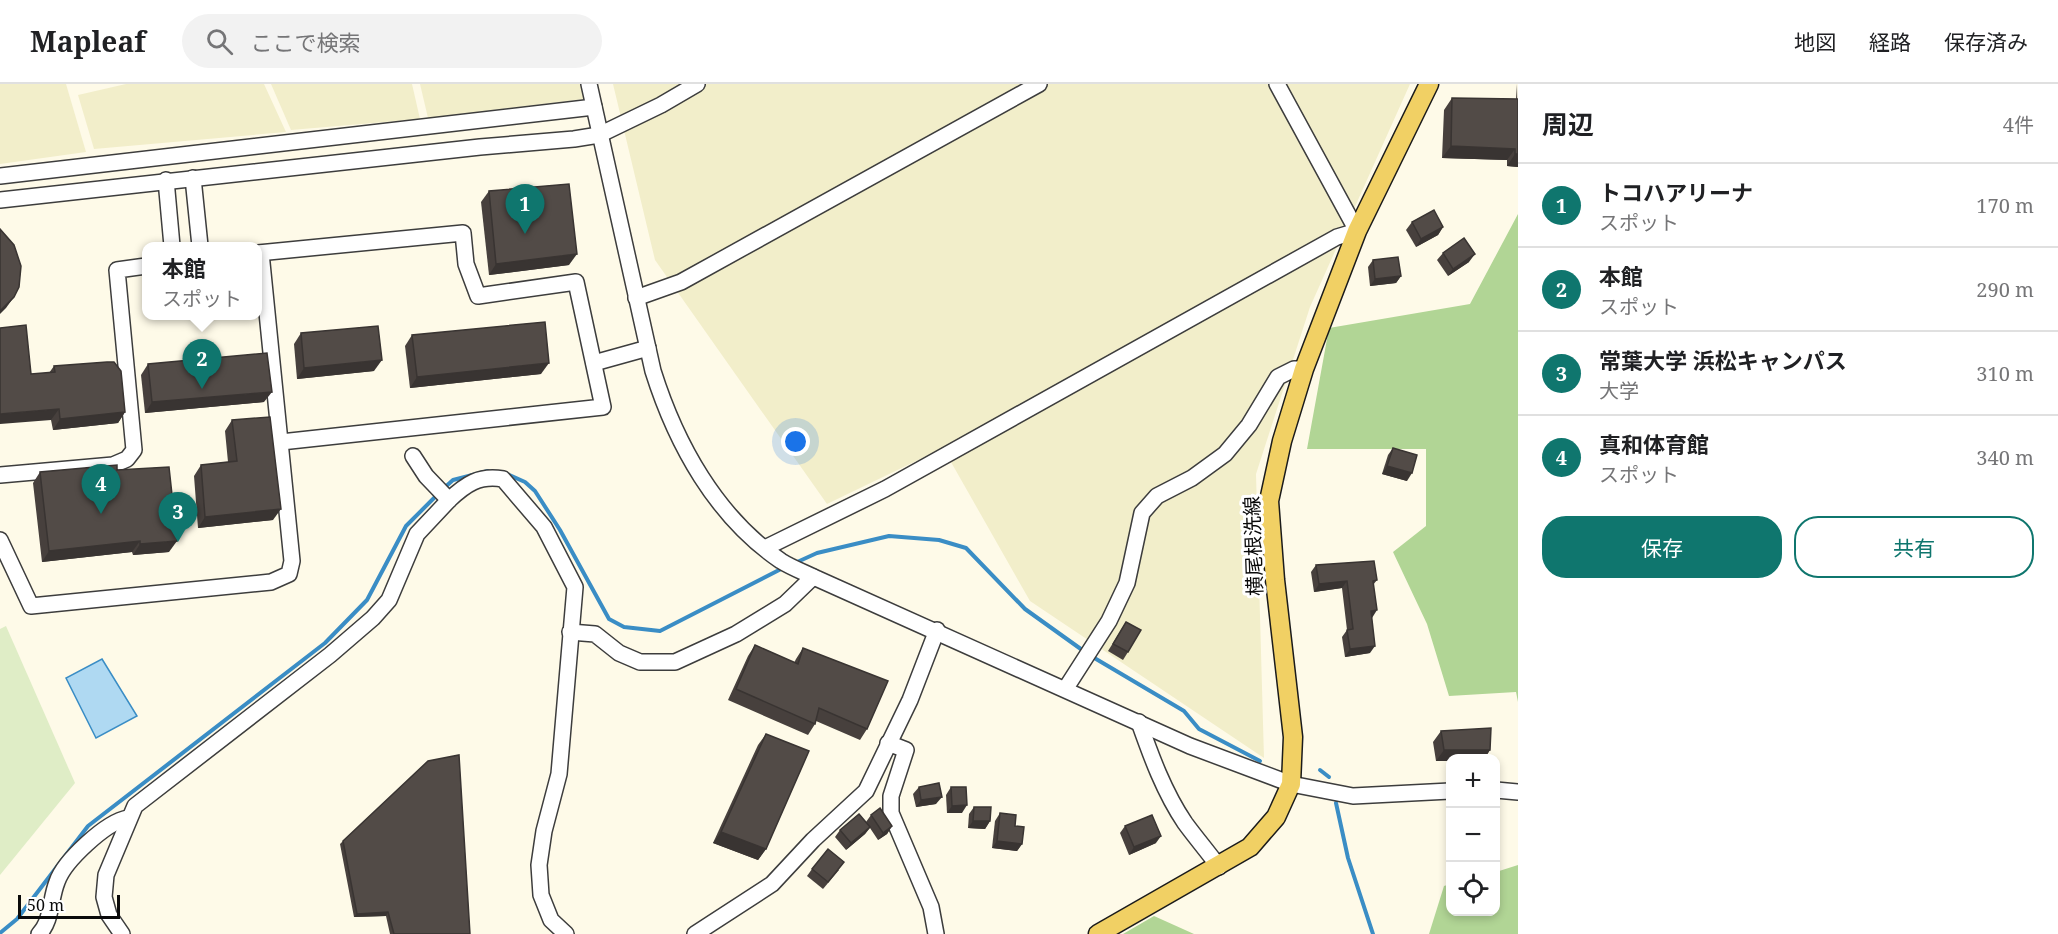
<!DOCTYPE html>
<html lang="ja">
<head>
<meta charset="utf-8">
<style>
  body { margin:0; font-family:"Noto Serif","Noto Sans JP",serif; background:#f2f2f2; color:#202124 }
  .controls { position:absolute; right:18px; bottom:18px; display:grid; overflow:hidden; border-radius:12px; box-shadow:0 3px 9px #0003 }
  .controls button { width:54px; height:54px; display:grid; place-items:center; padding:0; border:0; border-bottom:2px solid #e0e0e0; background:#fff; color:#202124; font:30px sans-serif }
  .scale { position:absolute; left:18px; bottom:15px; width:102px; box-sizing:border-box; padding-left:6px; border:3px solid #0a0a0a; border-top:0; font-size:16px; line-height:21px; white-space:nowrap; color:#0a0a0a; -webkit-text-stroke:4px #fff; paint-order:stroke }
  .you { position:absolute; left:796px; top:358px; width:21px; height:21px; margin:-15px; border:4px solid #fff; border-radius:50%; background:#1a73e8; box-shadow:0 0 0 9px #1a73e833 }
  .badge { display:grid; place-items:center; width:39px; height:39px; border-radius:50%; background:#0f766e; color:#fff; font-size:20px; font-weight:700 }
  .pin { position:absolute; translate:-50% -50px; filter:drop-shadow(0 2px 3px #0008) }
  .pin::after { content:''; position:absolute; top:32px; width:21px; height:18px; background:inherit; clip-path:polygon(0 0,100% 0,50% 100%) }
  .popup { position:absolute; left:142px; top:158px; width:120px; height:78px; box-sizing:border-box; display:grid; place-content:center; border-radius:12px; background:#fff; filter:drop-shadow(0 2px 4px #0005); font-size:20px; white-space:nowrap; color:#757577 }
  .popup b { font-size:22px; color:#202124 }
  .popup::after { content:''; position:absolute; left:50%; top:100%; margin-left:-12px; border:12px solid transparent; border-top-color:#fff }
  .list { margin:0; padding:0; list-style:none }
  h2 { display:flex; justify-content:space-between; align-items:center; height:78px; margin:0; padding:0 24px; font-size:26px }
  h2 small { font-size:20px; font-weight:400; color:#757577 }
  .list li { display:grid; grid-template-columns:39px 1fr auto; gap:18px; align-items:center; box-sizing:border-box; height:84px; padding:0 24px; border-top:2px solid #e0e0e0 }
  .list b { display:block; font-size:22px; white-space:nowrap }
  .list p { margin:0; font-size:20px; white-space:nowrap; color:#757577 }
  .list em { font-size:20px; font-style:normal; color:#757577 }
  .actions { display:flex; gap:12px; padding:18px 24px }
  .actions a { flex:1; padding:14px 0; border:2px solid #0f766e; border-radius:24px; text-align:center; font-size:21px; color:#0f766e }
  .actions .main { background:#0f766e; color:#fff }
  .icon { flex:none; width:33px; height:33px; fill:none; stroke:currentColor; stroke-width:2; stroke-linecap:round; stroke-linejoin:round }
  .map { position:relative; flex:none; width:1518px; height:850px; overflow:hidden }
  header { display:flex; align-items:center; gap:36px; box-sizing:border-box; height:84px; padding:0 30px; background:#fff; border-bottom:2px solid #e0e0e0 }
  header strong { font-size:28px }
  nav { display:flex; gap:33px; margin-inline-start:auto; font-size:21px }
  .search { width:420px; height:54px; background:#f2f2f2; display:flex; align-items:center; gap:15px; box-sizing:border-box; padding:0 21px; border-radius:33px; color:#757577; font-size:22px }
  main { display:flex }
  aside { flex:1; background:#fff }
  .map>svg:first-child { display:block }
  .farmland { fill:#f2eeca }
  .forest { fill:#b1d595 }
  .pitch { fill:#dfedc6 }
  .water { fill:#afd9f2; stroke:#3a8dc5; stroke-width:1.5 }
  .lines { fill:none; stroke-linecap:round; stroke-linejoin:round }
  .stream { stroke:#3a8dc5; stroke-width:4 }
  .minor-casing { stroke:#3d3d3d; stroke-width:18 }
  .major-casing { stroke:#1b1b1b; stroke-width:21 }
  .minor { stroke:#fff; stroke-width:15 }
  .major { stroke:#f1d064; stroke-width:18 }
  .wall { fill:#47403d }
  .shaded-wall { fill:#393432 }
  .building { fill:#524b47; stroke:#393432; stroke-width:1.5 }
  .labels { text-anchor:middle; dominant-baseline:central; stroke-width:6; stroke-linejoin:round; paint-order:stroke }
  .street-label { font-size:20px; fill:#0a0a0a; stroke:#fff }
</style>
</head>
<body>
<header>
<strong>Mapleaf</strong>
<div class="search"><svg class="icon" aria-label="search" viewBox="0 0 24 24"><circle cx="10" cy="10" r="6"/><path d="M15 15l6 6"/></svg>ここで検索</div>
<nav><a>地図</a><a>経路</a><a>保存済み</a></nav>
</header>
<main>
<div class="map">
<svg width="1518" height="850" viewBox="0 0 1518 850">
  <rect width="100%" height="100%" fill="#fefae8"/>
  <!-- farmland -->
  <g class="farmland">
    <path d="M0 0H66L86 68 0 80Z"/>
    <path d="M126 0H264L286 48 94 65 78 11Z"/>
    <path d="M271 0H412L420 35 291 46Z"/>
    <path d="M420 0H580L584 15 428 34Z"/>
    <path d="M613 0H1410L1310 223 1256 390 1264 674 1030 517 943 364 827 420 655 176Z"/>
  </g>
  <!-- forest -->
  <g class="forest">
    <path d="M1518 130V618L1516 608 1449 612 1427 540 1393 468 1426 442V365H1307L1329 244 1470 220Z"/>
    <path d="M1518 781V850H1429L1444 802 1450 800V828H1496V788Z"/>
    <path d="M1154 832 1194 850H1123Z"/>
  </g>
  <!-- pitch -->
  <path class="pitch" d="M6 542 75 699 0 791V545Z"/>
  <!-- water -->
  <path class="water" d="M102 575 137 632 96 654 66 594Z"/>
  <g class="lines">
    <!-- stream -->
    <g class="stream">
      <path d="M507 390 525 398 535 407 560 446 609 535 624 543 660 547 783 484"/>
      <path d="M443 405 453 396 488 387"/>
      <path d="M795 479 817 469 889 452 939 456 966 464 1025 525 1085 568"/>
      <path d="M1091 572 1184 627 1199 645 1260 677"/>
      <path d="M1320 686 1329 693"/>
      <path d="M1336 719 1348 774 1373 850"/>
      <path d="M0 849 17 835 88 742 325 559 367 516 406 442 438 410"/>
    </g>
    <!-- minor casing -->
    <g class="minor-casing">
      <g id="minor">
        <path d="M589 0 653 287C676 360 716 433 781 477 792 484 806 489 818 495L1190 662 1291 700 1353 712 1450 707"/>
        <path d="M0 92 594 23"/>
        <path d="M193 94 200 162"/>
        <path d="M166 96 172 162"/>
        <path d="M0 116 480 63 574 55 599 51 661 21 697 0"/>
        <path d="M258 169 463 149 466 180 478 212 576 198 603 323 281 358"/>
        <path d="M636 214 681 198 1039 0"/>
        <path d="M594 279 648 264"/>
        <path d="M413 372 426 392 449 416C466 400 479 391 503 395L544 443 575 503 559 690 544 747 539 781 541 811 551 836 566 850"/>
        <path d="M0 391 113 381 127 375 134 366 117 186 146 182"/>
        <path d="M0 456 31 522 271 498 289 490 292 477 261 169"/>
        <path d="M765 464 885 405 1337 153 1357 147 1277 0"/>
        <path d="M570 548 595 550 619 569 640 578H675L736 550 785 520 813 493"/>
        <path d="M1066 604 1109 537 1127 499 1142 429 1157 412 1192 394 1225 370 1249 341 1278 293 1294 285H1304"/>
        <path d="M1139 638C1151 672 1164 708 1185 739 1196 754 1208 768 1219 783"/>
        <path d="M888 659 906 666 891 712V729L931 823 936 850"/>
        <path d="M1496 706 1518 708"/>
        <path d="M39 850C52 837 50 815 57 798 64 777 106 738 128 734"/>
        <path d="M122 850 109 831 104 813 106 791 135 722 330 571 373 534 389 516 417 450 449 416"/>
        <path d="M695 850 772 800 813 756 866 707 910 616 937 546"/>
      </g>
    </g>
    <!-- major casing -->
    <g class="major-casing">
      <path id="major" d="M1098 850 1250 763 1276 733 1291 700 1293 653 1275 496 1269 417 1282 357 1304 285 1357 147 1429 0"/>
    </g>
    <!-- minor -->
    <use href="#minor" class="minor"/>
    <!-- major -->
    <use href="#major" class="major"/>
  </g>
  <!-- wall -->
  <g class="wall">
    <path d="M1517 0 1518 83 1507 82V76L1442 74 1444 26 1452 14 1516 15Z"/>
    <path d="M489 107 569 181 489 191 481 118Z"/>
    <path d="M1412 138 1443 143 1438 151 1416 163 1406 146Z"/>
    <path d="M1443 169 1469 178 1448 192 1437 176Z"/>
    <path d="M1373 176 1401 192 1396 199 1370 202 1368 183Z"/>
    <path d="M301 249 374 287 297 295 294 260Z"/>
    <path d="M412 251 541 290 410 304 405 262Z"/>
    <path d="M148 280 264 318 145 329 141 291Z"/>
    <path d="M54 282 125 328 118 339 53 346 51 336 31 290 49 289Z"/>
    <path d="M232 336 273 436 198 444 194 392 201 381 228 378 225 347Z"/>
    <path d="M1393 364 1407 397 1382 390 1388 371Z"/>
    <path d="M117 386 169 468 133 471 132 468 42 478 33 399 40 388Z"/>
    <path d="M1316 481 1377 496 1373 501 1370 569 1345 573 1342 553 1347 546 1342 504 1314 508 1311 488Z"/>
    <path d="M1126 538 1128 568 1123 576 1108 567Z"/>
    <path d="M755 561 794 579 796 575 803 564 867 645 860 656 816 637 815 640 808 651 728 616 748 572Z"/>
    <path d="M1441 647 1490 666 1484 675H1450V677H1436L1433 658Z"/>
    <path d="M766 650V765L758 776 713 759 758 661Z"/>
    <path d="M919 703 936 720 916 723 913 710Z"/>
    <path d="M951 703 962 729H947L946 711Z"/>
    <path d="M974 723 990 737 985 745 968 744 969 730Z"/>
    <path d="M1000 729 1015 742 1022 760 1017 767 992 764 995 737Z"/>
    <path d="M871 731 892 742 887 750 878 756 870 744 865 750 846 766 835 753 840 746 866 738Z"/>
    <path d="M1125 742 1156 759 1129 771 1120 749Z"/>
    <path d="M343 757 470 850H390L386 832 354 833 340 760Z"/>
    <path d="M812 785 839 786 823 805 807 792Z"/>
  </g>
  <!-- shaded-wall -->
  <g class="shaded-wall">
    <path d="M1451 62 1515 65 1507 76 1442 74Z"/>
    <path d="M1515 70H1518V83L1507 82Z"/>
    <path d="M1443 143 1438 151 1416 163 1421 155Z"/>
    <path d="M577 170 569 181 489 191 496 180Z"/>
    <path d="M1475 170 1469 178 1448 192 1453 185Z"/>
    <path d="M1401 192 1396 199 1370 202 1375 195Z"/>
    <path d="M14 213 6 224 0 230V227Z"/>
    <path d="M382 276 374 287 297 295 304 284Z"/>
    <path d="M549 279 541 290 410 304 417 293Z"/>
    <path d="M272 308 264 318 145 329 152 318Z"/>
    <path d="M59 325 51 336 0 340V330Z"/>
    <path d="M125 328 118 339 53 346 60 335Z"/>
    <path d="M1387 382 1412 389 1407 397 1382 390Z"/>
    <path d="M281 425 273 436 198 444 205 433Z"/>
    <path d="M140 457 132 468 42 478 49 467Z"/>
    <path d="M177 457 169 468 133 471 140 460Z"/>
    <path d="M1347 497 1342 504 1314 508 1319 500Z"/>
    <path d="M1377 526 1372 534 1371 527Z"/>
    <path d="M1375 562 1370 569 1345 573 1350 565Z"/>
    <path d="M1444 666H1490L1484 675H1450V677H1436Z"/>
    <path d="M942 713 936 720 916 723 921 716Z"/>
    <path d="M967 721 962 729H947L952 722Z"/>
    <path d="M973 737H990L985 745 968 744Z"/>
    <path d="M892 742 887 750 878 756 883 749Z"/>
    <path d="M870 743 865 750 846 766 851 759Z"/>
    <path d="M721 748 766 765 758 776 713 759Z"/>
    <path d="M1161 752 1156 759 1129 771 1134 763Z"/>
    <path d="M997 757 1022 760 1017 767 992 764Z"/>
    <path d="M388 828 386 832 354 833 357 830Z"/>
  </g>
  <!-- building -->
  <g class="building">
    <path d="M1452 14 1518 15V70H1515V65L1451 62Z"/>
    <path d="M569 100 577 170 496 180 489 107Z"/>
    <path d="M1434 126 1443 143 1421 155 1412 138Z"/>
    <path d="M0 145 14 161 21 182 19 203 14 213 0 227Z"/>
    <path d="M1464 154 1475 170 1453 185 1443 169Z"/>
    <path d="M1398 173 1401 192 1375 195 1373 176Z"/>
    <path d="M545 238 549 279 417 293 412 251Z"/>
    <path d="M26 241 31 290 55 288 54 282 107 278H114L121 287 125 328 60 335 59 325 0 330V244Z"/>
    <path d="M378 242 382 276 304 284 301 249Z"/>
    <path d="M267 269 272 308 152 318 148 280Z"/>
    <path d="M270 333 281 425 205 433 201 381 237 377 232 336Z"/>
    <path d="M1393 364 1417 371 1412 389 1387 382Z"/>
    <path d="M117 381V386L169 383 177 457 140 460V457L49 467 40 388Z"/>
    <path d="M1374 477 1377 496 1373 497 1377 526 1371 527 1375 562 1350 565 1347 546 1353 545 1347 497 1319 500 1316 481Z"/>
    <path d="M1126 538 1141 546 1128 568 1113 560Z"/>
    <path d="M755 561 798 580 803 564 888 597 867 645 819 624 815 640 736 605Z"/>
    <path d="M1491 644 1490 666H1444L1441 647Z"/>
    <path d="M766 650 809 667 766 765 721 748Z"/>
    <path d="M459 671 470 850H394L388 828 357 830 343 757 428 677Z"/>
    <path d="M939 699 942 713 921 716 919 703Z"/>
    <path d="M951 703H966L967 721 952 722Z"/>
    <path d="M974 723H991L990 737H973Z"/>
    <path d="M880 724 892 742 883 749 871 731Z"/>
    <path d="M1000 729 1016 731 1015 742 1024 743 1022 760 997 757Z"/>
    <path d="M859 730 870 743 851 759 840 746Z"/>
    <path d="M1152 731 1161 752 1134 763 1125 742Z"/>
    <path d="M828 765 844 778 828 798 812 785Z"/>
  </g>
  <g class="labels">
    <!-- street labels -->
    <g class="street-label">
      <text transform="translate(1253 462) rotate(-92)">横尾根洗線</text>
    </g>
  </g>
</svg>
<div class="controls">
<button>+</button>
<button>−</button>
<button><svg class="icon" aria-label="locate" viewBox="0 0 24 24"><circle cx="12" cy="12" r="6"/><path d="M12 2v4M12 18v4M2 12h4M18 12h4"/></svg></button>
</div>
<div class="scale">50 m</div>
<div class="you"></div>
<div class="pin badge" style="left:525px;top:150px">1</div>
<div class="pin badge" style="left:202px;top:305px">2</div>
<div class="popup"><b>本館</b>スポット</div>
<div class="pin badge" style="left:178px;top:458px">3</div>
<div class="pin badge" style="left:101px;top:430px">4</div>
</div>
<aside>
<h2>周辺<small>4件</small></h2>
<ul class="list">
<li><span class="badge">1</span><div><b>トコハアリーナ</b><p>スポット</p></div><em>170 m</em></li>
<li><span class="badge">2</span><div><b>本館</b><p>スポット</p></div><em>290 m</em></li>
<li><span class="badge">3</span><div><b>常葉大学 浜松キャンパス</b><p>大学</p></div><em>310 m</em></li>
<li><span class="badge">4</span><div><b>真和体育館</b><p>スポット</p></div><em>340 m</em></li>
</ul>
<div class="actions"><a class="main">保存</a><a>共有</a></div>
</aside>
</main>
</body>
</html>
